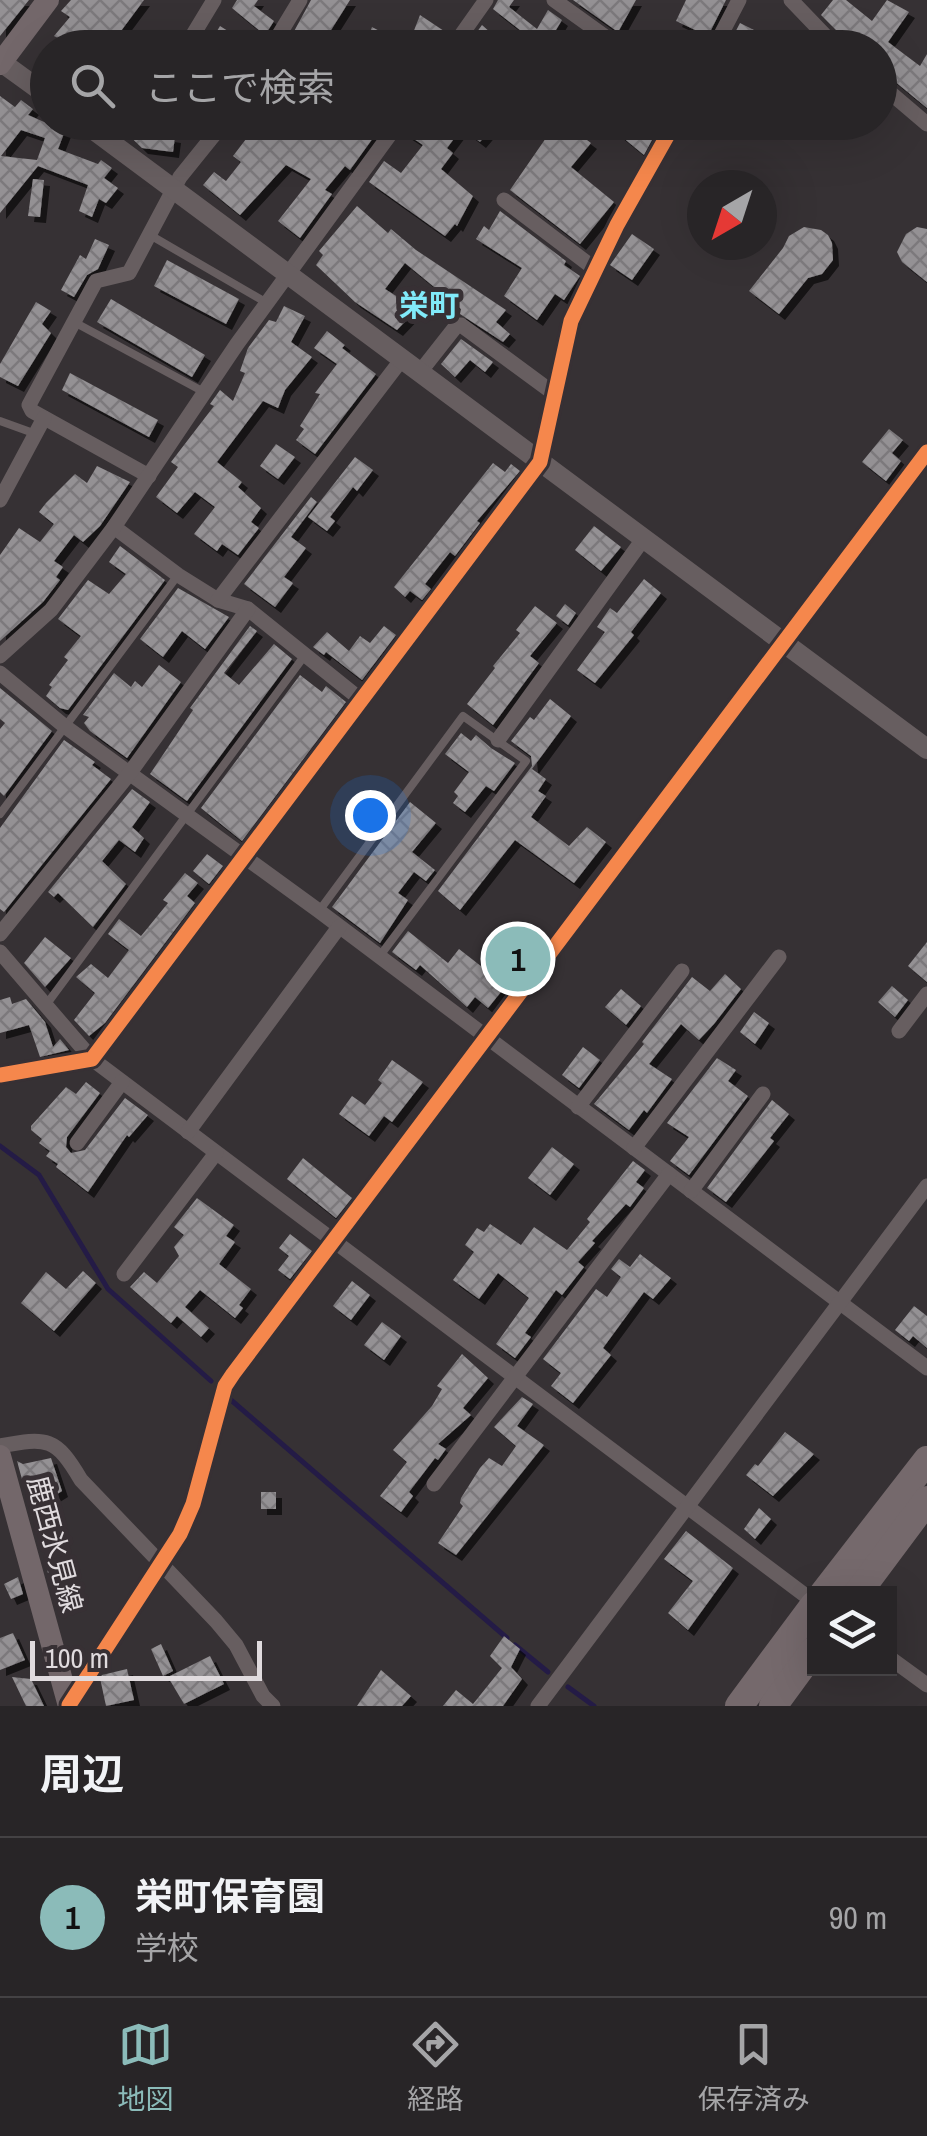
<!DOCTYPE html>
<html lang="ja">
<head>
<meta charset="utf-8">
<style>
  body { margin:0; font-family:"Archivo Narrow","Noto Sans JP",sans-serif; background:#343133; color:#f1f3f6 }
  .controls { position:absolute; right:30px; bottom:30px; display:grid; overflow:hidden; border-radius:0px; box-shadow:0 10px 40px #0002 }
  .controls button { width:90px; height:90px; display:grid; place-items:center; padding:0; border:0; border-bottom:2px solid #444244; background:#282527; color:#f1f3f6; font:50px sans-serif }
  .compass { position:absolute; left:687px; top:170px; width:90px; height:90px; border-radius:50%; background:#282527; box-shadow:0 10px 40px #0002; rotate:219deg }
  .scale { position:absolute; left:30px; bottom:25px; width:232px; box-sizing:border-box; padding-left:10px; border:5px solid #e0dbde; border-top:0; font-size:28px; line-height:35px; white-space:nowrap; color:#e0dbde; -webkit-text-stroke:8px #373034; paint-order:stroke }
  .you { position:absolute; left:370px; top:815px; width:35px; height:35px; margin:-25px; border:8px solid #fff; border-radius:50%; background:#1a73e8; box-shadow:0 0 0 15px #1a73e833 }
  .badge { display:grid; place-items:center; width:65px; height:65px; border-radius:50%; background:#8bbbb9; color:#111; font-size:32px; font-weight:700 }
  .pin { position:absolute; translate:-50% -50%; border:5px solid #fff; box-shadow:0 2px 10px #0006 }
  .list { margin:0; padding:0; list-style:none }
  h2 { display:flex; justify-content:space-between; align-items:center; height:130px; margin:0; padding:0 40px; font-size:42px }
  h2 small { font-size:32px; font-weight:400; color:#a5a5a7 }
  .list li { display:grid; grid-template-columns:65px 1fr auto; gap:30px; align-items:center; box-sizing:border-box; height:160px; padding:0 40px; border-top:2px solid #444244 }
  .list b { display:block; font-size:38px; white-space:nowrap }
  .list p { margin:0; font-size:32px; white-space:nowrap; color:#a5a5a7 }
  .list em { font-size:32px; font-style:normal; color:#a5a5a7 }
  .icon { flex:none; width:55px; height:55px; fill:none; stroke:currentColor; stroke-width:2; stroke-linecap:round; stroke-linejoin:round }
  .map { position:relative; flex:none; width:927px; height:1706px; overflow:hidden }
  .search { position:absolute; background:#282527; box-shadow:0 10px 40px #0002; left:30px; right:30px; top:30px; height:110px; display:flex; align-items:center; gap:25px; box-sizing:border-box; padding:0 35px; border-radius:55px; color:#a5a5a7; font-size:38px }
  .sheet { height:290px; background:#282527 }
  nav { display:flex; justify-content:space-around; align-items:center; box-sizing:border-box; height:140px; border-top:2px solid #444244; background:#282527; font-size:28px; color:#a5a5a7 }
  nav a { display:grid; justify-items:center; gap:5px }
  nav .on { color:#8bbbb9 }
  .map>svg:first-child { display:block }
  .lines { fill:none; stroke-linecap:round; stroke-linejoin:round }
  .stream { stroke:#241b46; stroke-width:5 }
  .building { fill:url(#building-cross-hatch); fill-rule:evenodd; filter:url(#shadow) }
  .service { stroke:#675e60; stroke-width:8 }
  .minor { stroke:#675e60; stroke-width:15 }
  .tertiary { stroke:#675e60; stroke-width:20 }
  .secondary { stroke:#73676a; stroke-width:22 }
  .trunk { stroke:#75696c; stroke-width:28 }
  .cycleway-casing { stroke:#373034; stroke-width:21 }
  .cycleway { stroke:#f5874c; stroke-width:15 }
  .labels { text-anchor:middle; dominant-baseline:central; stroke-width:10; stroke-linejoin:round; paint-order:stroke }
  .street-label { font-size:28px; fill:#e0dbde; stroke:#373034 }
  .neighbourhood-label { font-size:30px; font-weight:bold; fill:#81eaf9; stroke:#373034 }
</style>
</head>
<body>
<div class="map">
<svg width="927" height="1706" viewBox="0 0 927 1706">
  <defs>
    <pattern id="building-cross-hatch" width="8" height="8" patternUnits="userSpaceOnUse" patternTransform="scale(2.5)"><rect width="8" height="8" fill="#949194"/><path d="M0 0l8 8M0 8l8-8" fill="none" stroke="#7c797c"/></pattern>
    <filter id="shadow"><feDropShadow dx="6" dy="6" stdDeviation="0" flood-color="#0009"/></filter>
  </defs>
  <rect width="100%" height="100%" fill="#363134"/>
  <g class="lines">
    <!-- stream -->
    <g class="stream">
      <path d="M0 1146 39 1175 108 1289 211 1381"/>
      <path d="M231 1400 507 1638"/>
      <path d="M515 1645 548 1672"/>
      <path d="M568 1687 594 1706"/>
    </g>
  </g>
  <!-- building -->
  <g class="building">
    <path d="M0 0H29L0 36Z"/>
    <path d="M71 0H144L115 39 127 48H50L58 38 54 36 70 17 61 11Z"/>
    <path d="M237 0H258L254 6 274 21 265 35 232 8Z"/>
    <path d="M311 0H350L326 38 329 40 324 48H285Z"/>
    <path d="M498 0H514L509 7 537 29 548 10 562 20 551 38 565 48H543L493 9Z"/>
    <path d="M573 0H636L618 32Z"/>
    <path d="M686 0H726L708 36 676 21Z"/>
    <path d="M833 0H846L872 21 887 0 909 12 888 42 920 66 927 54V108L887 75 880 73V48H854L821 15Z"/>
    <path d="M420 15 447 33 437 48H376L366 42 372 27 408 46Z"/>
    <path d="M740 23 754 30 746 48H727Z"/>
    <path d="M482 25 508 48H490L474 36Z"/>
    <path d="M220 26 255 48H207Z"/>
    <path d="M0 96 15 107 21 100 33 109 28 115 65 131 58 149 98 164 101 160 112 168 104 178 118 188 106 203 99 199 92 217 79 211 88 185 38 166 0 213ZM21 130 45 138 37 160 1 156Z"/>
    <path d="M115 122H163L155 134 175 137 173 152 142 148Z"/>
    <path d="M259 122H362L378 131 350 170 345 166 325 190 332 194 300 238 278 221 311 179 286 165 240 215 203 185 214 172 226 181 241 162 233 156Z"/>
    <path d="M410 122H497L480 142 462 128 447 148 453 153 441 169 473 196 457 226 455 224 445 236 369 182 384 161 401 173 423 145 405 133Z"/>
    <path d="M557 122H563L591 143 571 167 614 202 580 244 510 190Z"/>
    <path d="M604 122H622L641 137 644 133 653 138 644 155Z"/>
    <path d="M33 179 44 180 40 217 28 216Z"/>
    <path d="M357 206 388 233 391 229 416 250 506 310 496 322 510 334 503 342 460 314 461 309 405 263 385 289 417 309 397 330 355 302 316 265 323 255 319 251Z"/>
    <path d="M500 211 566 261 564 265 580 276 564 300 555 294 537 320 504 296 522 268 476 239 484 226 489 230Z"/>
    <path d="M804 227 821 230 828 235 832 243 833 260 822 274 808 278 779 314 749 291 783 248 789 236Z"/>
    <path d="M917 227 927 229V282L902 262 897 252 906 234Z"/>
    <path d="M632 234 654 249 632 280 610 265Z"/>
    <path d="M95 239 109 245 98 269 87 275 74 297 61 290 80 255 86 259Z"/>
    <path d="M167 260 239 299 226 324 154 286Z"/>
    <path d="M111 299 205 355 192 377 97 322Z"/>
    <path d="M36 302 51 311 42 324 51 333 18 386 0 377V364Z"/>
    <path d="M284 306 305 316 291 342 312 357 285 390 278 408 263 401 217 462 242 482 238 487 261 508 251 522 259 528 238 555 222 544 217 551 194 534 215 507 195 492 177 513 156 497 178 467 171 462 214 406 210 404 220 390 233 401 245 373 240 371 248 348 269 320 276 322Z"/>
    <path d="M327 331 345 345 342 348 376 374 315 454 296 440 304 429 300 426 320 394 315 393 337 364 314 348Z"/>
    <path d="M461 339 493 362 485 372 470 360 455 377 441 364Z"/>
    <path d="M70 373 158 420 149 437 62 390Z"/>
    <path d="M889 429 903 440 892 453 901 461 886 481 862 462Z"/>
    <path d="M276 444 295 457 278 479 260 466Z"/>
    <path d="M355 457 373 470 357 491 353 487 330 517 335 521 327 531 308 517Z"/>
    <path d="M493 463 505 472 511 464 520 471 477 521 480 523 455 556 450 552 425 584 431 589 422 600 410 591 405 597 394 587Z"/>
    <path d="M97 466 130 482 100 526 83 542 74 535 54 561 63 567 56 577 60 580 43 602 0 641V555L19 528 40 542 54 524 39 512 46 503 75 474 87 483Z"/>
    <path d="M311 497 317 502 291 537 306 548 284 577 293 583 275 607 244 584Z"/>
    <path d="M594 526 621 547 601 571 575 550Z"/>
    <path d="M120 546 165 580 68 710 60 708 46 696 52 687 49 685 68 660 64 657 81 636 58 619 88 580 109 594 126 574 109 562Z"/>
    <path d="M644 579 661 593 631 632 634 635 595 683 577 670 605 632 597 627 610 608 617 613Z"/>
    <path d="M178 588 229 617 205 649 182 631 163 657 140 639Z"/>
    <path d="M565 604 576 613 568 625 556 616Z"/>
    <path d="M535 606 557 623 530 656 539 663 493 725 467 704 495 668 493 666 520 633 516 630Z"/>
    <path d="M250 626 257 631 224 673 239 685 274 644 292 659 187 801 150 774 193 710 190 708Z"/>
    <path d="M384 626 396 635 362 680 326 652 324 655 313 647 327 632 349 651 360 636 370 643Z"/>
    <path d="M159 665 181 682 127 758 90 731 84 723 89 717 83 715 114 673 131 687 135 681 142 687Z"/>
    <path d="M300 675 322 692 326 686 346 702 242 841 201 808Z"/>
    <path d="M0 688 52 731 4 796 0 792V729L5 723 0 719Z"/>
    <path d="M550 699 571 716 532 769 546 779 538 791 546 796 531 817 569 846 587 827 606 842 574 883 515 840 460 910 438 891 532 766 531 756 511 741 530 717 534 720Z"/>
    <path d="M461 733 471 741 476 735 491 748 515 763 494 791 486 786 465 812 453 803 458 796 454 792 469 772 445 754Z"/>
    <path d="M64 740 95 762 92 765 111 779 4 912 0 909V828Z"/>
    <path d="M132 789 150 802 132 827 144 838 135 852 119 840 102 861 126 884 93 927 58 893 54 897 48 892Z"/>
    <path d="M410 802 436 823 412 852 435 870 426 881 414 872 398 893 408 900 380 943 332 907Z"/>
    <path d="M207 854 223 866 209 884 193 871Z"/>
    <path d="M185 873 198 883 187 896 195 903 105 1023 89 1036 74 1020 95 993 76 977 91 964 108 978 129 950 108 934 119 919 141 936 168 903 163 900Z"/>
    <path d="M408 931 448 963 459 949 486 970 513 932 538 949 512 984 509 982 488 1008 475 997 467 1007 420 965 416 970 392 952Z"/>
    <path d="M45 937 71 958 45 987 24 963Z"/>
    <path d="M927 942V982L908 966Z"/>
    <path d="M725 974 741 989 714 1024 699 1040 681 1024 649 1064 672 1079 647 1113 644 1110 629 1130 594 1104 644 1044 642 1042 692 977 710 991Z"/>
    <path d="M892 986 908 1000 895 1017 878 1002Z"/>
    <path d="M621 989 641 1006 626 1025 605 1007Z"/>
    <path d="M10 997 12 1004 26 999 45 1022 53 1047 60 1039 69 1050 40 1057 29 1025 0 1033V1000Z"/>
    <path d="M754 1012 769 1023 755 1044 740 1032Z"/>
    <path d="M583 1047 600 1060 579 1088 562 1075Z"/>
    <path d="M717 1058 736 1070 728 1081 748 1096 689 1175 670 1161 689 1137 667 1123Z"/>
    <path d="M392 1060 423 1082 392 1122 384 1116 369 1136 339 1114 352 1096 365 1105 382 1083 378 1080Z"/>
    <path d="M86 1082 100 1093 67 1137 66 1147 71 1153 85 1150 125 1098 148 1115 129 1137 127 1135 88 1192 56 1167 58 1164 46 1156 50 1151 39 1143 42 1139 31 1130V1126L66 1087 76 1094Z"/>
    <path d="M772 1100 789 1114 770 1138 774 1141 726 1202 707 1188Z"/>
    <path d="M552 1147 574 1164 550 1195 528 1178Z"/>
    <path d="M303 1158 352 1198 336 1218 287 1179Z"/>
    <path d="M633 1161 645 1170 636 1182 644 1188 630 1207 626 1204 592 1241 595 1243 578 1262 584 1267 562 1295 556 1290 525 1333 531 1337 515 1358 496 1344 529 1298 498 1273 479 1299 453 1280 474 1252 465 1245 477 1228 484 1232 490 1224 521 1245 534 1227 567 1250 590 1222 587 1219Z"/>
    <path d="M197 1198 234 1225 226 1236 235 1242 219 1264 251 1289 239 1305 243 1308 235 1318 200 1290 185 1307 209 1328 201 1337 177 1316 171 1323 130 1287 144 1272 157 1283 179 1256 174 1247 184 1235 174 1227Z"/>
    <path d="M290 1234 312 1251 290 1279 278 1270 289 1256 279 1248Z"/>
    <path d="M640 1254 671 1278 653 1299 644 1292 603 1348 611 1355 573 1403 551 1386 561 1373 543 1359 596 1289 607 1297 621 1277 611 1269 619 1259 630 1267Z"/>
    <path d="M83 1271 96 1283 54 1331 21 1303 46 1272 66 1289Z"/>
    <path d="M352 1281 370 1295 351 1320 333 1306Z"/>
    <path d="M914 1306 927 1316V1348L913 1336 909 1341 895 1330Z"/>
    <path d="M382 1322 401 1336 384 1360 364 1345Z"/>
    <path d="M462 1354 488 1378 463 1408 471 1415 438 1444 446 1449 438 1460 435 1458 409 1492 413 1496 401 1512 380 1496 407 1462 393 1450 432 1406 442 1389 437 1386Z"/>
    <path d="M522 1397 533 1404 517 1426 544 1445 456 1555 438 1543 463 1506 460 1503 461 1498 480 1468 489 1458 502 1466 516 1446 494 1427Z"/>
    <path d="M785 1432 814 1454 773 1496 746 1475 755 1464 758 1466Z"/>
    <path d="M51 1458 62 1491 54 1496 53 1512 32 1516 17 1461 23 1464Z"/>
    <rect x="261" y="1492" width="15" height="17"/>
    <path d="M759 1508 771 1519 755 1539 744 1529Z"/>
    <path d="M686 1531 733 1568 688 1630 668 1613 693 1581 664 1559Z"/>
    <path d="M54 1558 55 1562 60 1561 64 1577 50 1580 44 1560Z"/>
    <path d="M18 1577 23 1594 11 1599 4 1584Z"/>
    <path d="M13 1633 25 1660 0 1670V1638Z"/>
    <path d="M504 1636 520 1649 511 1667 522 1679 503 1706H443L456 1690 473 1704 502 1668 490 1656Z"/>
    <path d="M161 1644 173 1671 163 1676 151 1649Z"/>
    <path d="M210 1656 224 1684 184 1704 168 1677Z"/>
    <path d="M127 1669 134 1700 106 1706 100 1678 102 1675Z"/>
    <path d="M381 1670 411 1696 402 1706H357Z"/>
    <path d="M12 1677 31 1679 44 1706H26Z"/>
  </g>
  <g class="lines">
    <!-- service -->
    <g class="service">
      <path d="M150 235 267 303"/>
      <path d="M74 322 204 392"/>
      <path d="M0 421 36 434"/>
      <path d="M0 814 178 575"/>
      <path d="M319 911 463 716 526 761 379 957"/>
      <path d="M46 1005 305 655"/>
    </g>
    <!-- minor -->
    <g class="minor">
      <path d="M554 0 621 48"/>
      <path d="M791 0 837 48"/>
      <path d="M185 48 214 0"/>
      <path d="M271 48 300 0"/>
      <path d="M452 48 486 0"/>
      <path d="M714 48 739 0"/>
      <path d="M880 84 927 124"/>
      <path d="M209 141 225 122"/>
      <path d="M504 200 595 269"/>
      <path d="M420 372 457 325H461L556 395"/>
      <path d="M149 476 32 411 29 405 96 281 129 273 180 177 209 141 198 122"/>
      <path d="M0 500 44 418"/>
      <path d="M114 527 178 575 218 600 248 609 360 699"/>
      <path d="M218 600 402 359"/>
      <path d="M0 656 51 610 114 527 237 344 399 122"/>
      <path d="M0 673 63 725 319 911 927 1368"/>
      <path d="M498 740 644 538"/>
      <path d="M0 934 129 774 248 609"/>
      <path d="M0 952 92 1059 814 1602"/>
      <path d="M899 1031 927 994"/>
      <path d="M0 1075 92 1059 540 462 571 321 617 225 675 122"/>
      <path d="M578 1107 682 971"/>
      <path d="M188 1132 339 927"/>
      <path d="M77 1143 122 1082"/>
      <path d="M634 1148 779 957"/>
      <path d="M691 1191 763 1094"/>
      <path d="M124 1274 216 1153"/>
      <path d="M0 1446C47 1437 56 1437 81 1480L216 1621 236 1645 263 1696 273 1706"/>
      <path d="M434 1484 669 1174"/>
      <path d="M890 1658 927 1685"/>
      <path d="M69 1705 180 1534 193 1504 225 1386 233 1374 927 452"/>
      <path d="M538 1706 927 1186"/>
    </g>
    <!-- tertiary -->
    <g class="tertiary">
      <path d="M0 61 48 96"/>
      <path d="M83 122 927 749"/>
    </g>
    <!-- secondary -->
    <g class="secondary">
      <path d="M0 64 48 0"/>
      <path d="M0 1456 69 1706"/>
    </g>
    <!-- trunk -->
    <g class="trunk">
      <path d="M823 1594 927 1460"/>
      <path d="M857 1594 927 1500"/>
      <path d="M739 1706 814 1605"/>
      <path d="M773 1706 814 1650"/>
    </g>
    <!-- cycleway casing -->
    <g class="cycleway-casing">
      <g id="cycleway">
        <path d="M0 1075 92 1059 540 462 571 321 617 225 675 122"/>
        <path d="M69 1705 180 1534 193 1504 225 1386 233 1374 927 452"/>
      </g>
    </g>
    <!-- cycleway -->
    <use href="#cycleway" class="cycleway"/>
  </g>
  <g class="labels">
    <!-- street labels -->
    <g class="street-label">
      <text transform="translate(55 1544) rotate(75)">鹿西氷見線</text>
    </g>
    <!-- neighbourhood labels -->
    <g class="neighbourhood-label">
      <text x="429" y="305">栄町</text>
    </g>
  </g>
</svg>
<div class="controls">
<button><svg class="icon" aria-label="layers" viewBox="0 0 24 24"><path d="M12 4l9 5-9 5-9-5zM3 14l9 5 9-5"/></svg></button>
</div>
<svg class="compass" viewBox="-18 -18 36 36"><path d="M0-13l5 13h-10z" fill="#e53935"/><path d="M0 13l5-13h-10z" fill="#a5a5a7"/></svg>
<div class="scale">100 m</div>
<div class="you"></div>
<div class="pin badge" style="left:518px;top:959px">1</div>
<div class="search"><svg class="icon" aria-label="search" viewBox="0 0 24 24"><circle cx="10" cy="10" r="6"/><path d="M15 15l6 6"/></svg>ここで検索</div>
</div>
<section class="sheet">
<h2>周辺<small></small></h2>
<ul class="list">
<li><span class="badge">1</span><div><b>栄町保育園</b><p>学校</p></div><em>90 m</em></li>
</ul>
</section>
<nav>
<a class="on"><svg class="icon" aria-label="map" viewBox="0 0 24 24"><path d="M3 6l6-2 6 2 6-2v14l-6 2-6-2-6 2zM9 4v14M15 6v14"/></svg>地図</a>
<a><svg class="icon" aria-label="directions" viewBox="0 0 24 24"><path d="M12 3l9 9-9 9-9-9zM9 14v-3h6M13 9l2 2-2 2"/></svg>経路</a>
<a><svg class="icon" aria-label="saved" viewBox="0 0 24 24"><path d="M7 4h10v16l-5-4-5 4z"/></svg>保存済み</a>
</nav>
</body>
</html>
